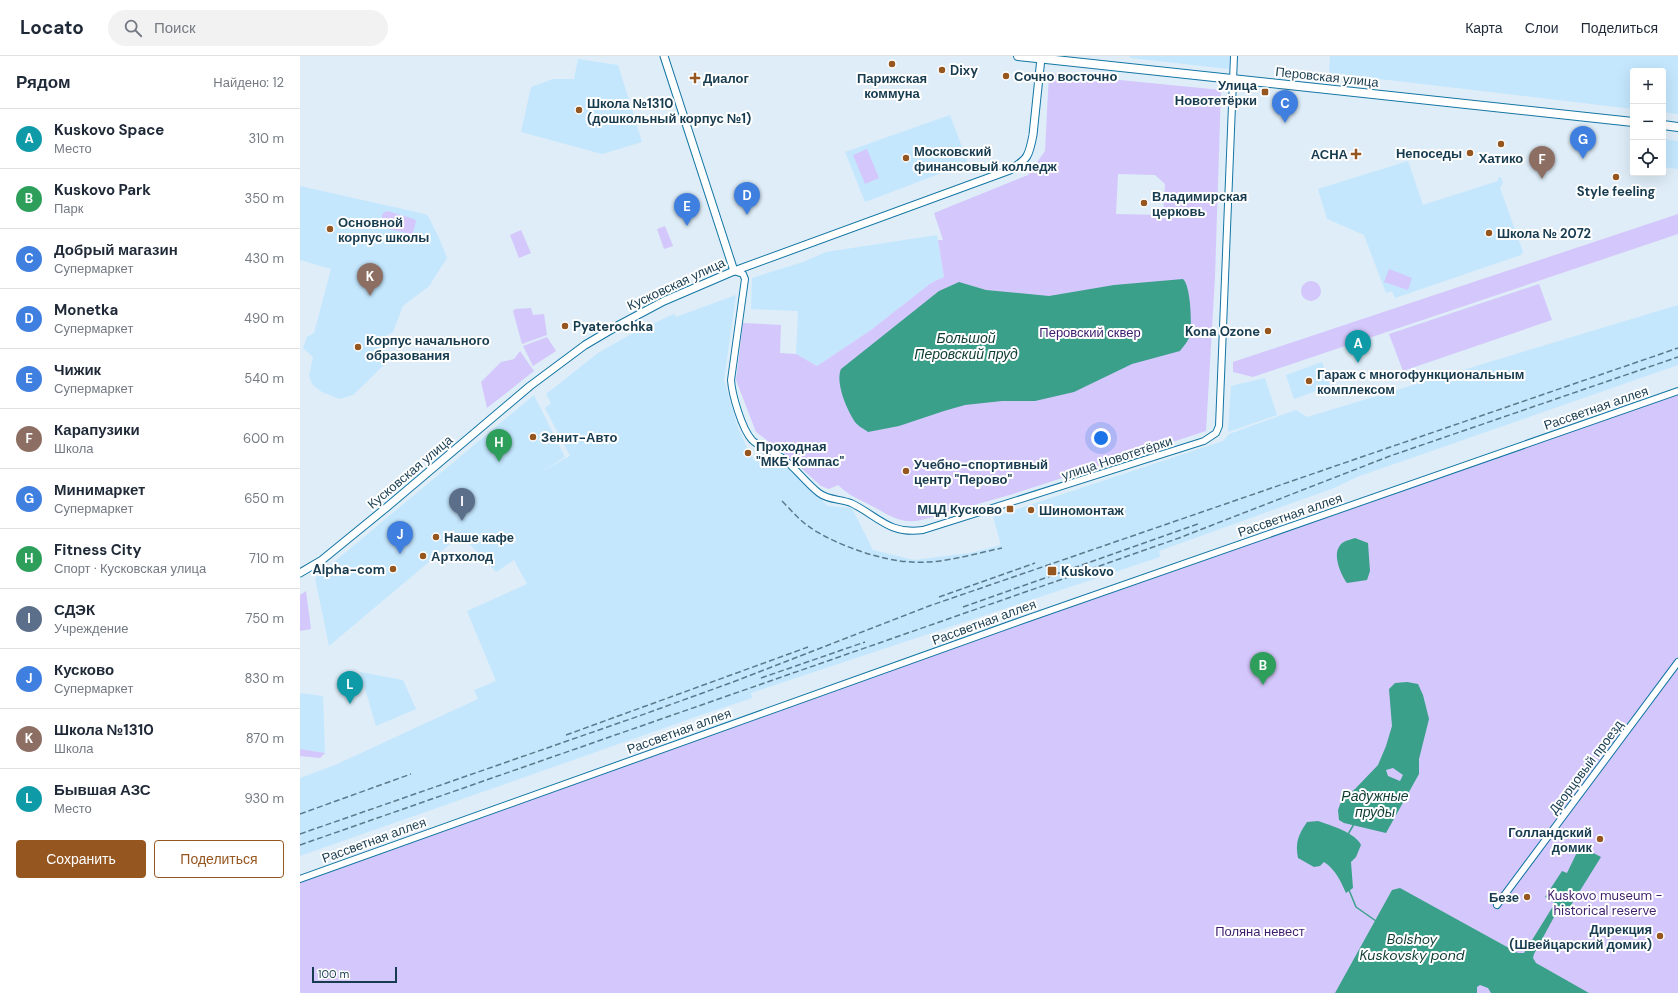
<!DOCTYPE html>
<html lang="ru">
<head>
<meta charset="utf-8">
<style>
  body { margin:0; font-family:"DM Sans",sans-serif; background:#f2f2f3; color:#1f2937 }
  .controls { position:absolute; right:12px; top:12px; display:grid; overflow:hidden; border-radius:4px; box-shadow:0 4px 16px #0002 }
  .controls button { width:36px; height:36px; display:grid; place-items:center; padding:0; border:0; border-bottom:1px solid #e0e1e3; background:#fff; color:#1f2937; font:20px sans-serif }
  .scale { position:absolute; left:12px; bottom:10px; width:85px; box-sizing:border-box; padding-left:4px; border:2px solid #173c50; border-top:0; font-size:11px; line-height:14px; white-space:nowrap; color:#173c50; -webkit-text-stroke:3px #fff; paint-order:stroke }
  .you { position:absolute; left:801px; top:382px; width:14px; height:14px; margin:-10px; border:3px solid #fff; border-radius:50%; background:#1a73e8; box-shadow:0 0 0 6px #1a73e833 }
  .badge { display:grid; place-items:center; width:26px; height:26px; border-radius:50%; background:#965620; color:#fff; font-size:13px; font-weight:700 }
  .pin { position:absolute; translate:-50% -33px; filter:drop-shadow(0 1px 2px #0008) }
  .pin::after { content:''; position:absolute; top:21px; width:14px; height:12px; background:inherit; clip-path:polygon(0 0,100% 0,50% 100%) }
  .list { margin:0; padding:0; list-style:none }
  h2 { display:flex; justify-content:space-between; align-items:center; height:52px; margin:0; padding:0 16px; font-size:17px }
  h2 small { font-size:13px; font-weight:400; color:#747a83 }
  .list li { display:grid; grid-template-columns:26px 1fr auto; gap:12px; align-items:center; box-sizing:border-box; height:60px; padding:0 16px; border-top:1px solid #e0e1e3 }
  .list b { display:block; font-size:15px; white-space:nowrap }
  .list p { margin:0; font-size:13px; white-space:nowrap; color:#747a83 }
  .list em { font-size:13px; font-style:normal; color:#747a83 }
  .actions { display:flex; gap:8px; padding:12px 16px }
  .actions a { flex:1; padding:9px 0; border:1px solid #965620; border-radius:4px; text-align:center; font-size:14px; color:#965620 }
  .actions .main { background:#965620; color:#fff }
  .icon { flex:none; width:22px; height:22px; fill:none; stroke:currentColor; stroke-width:2; stroke-linecap:round; stroke-linejoin:round }
  .map { position:relative; flex:none; width:1378px; height:937px; overflow:hidden }
  header { display:flex; align-items:center; gap:24px; box-sizing:border-box; height:56px; padding:0 20px; background:#fff; border-bottom:1px solid #e0e1e3 }
  header strong { font-size:19px }
  nav { display:flex; gap:22px; margin-inline-start:auto; font-size:14px }
  .search { width:280px; height:36px; background:#f2f2f3; display:flex; align-items:center; gap:10px; box-sizing:border-box; padding:0 14px; border-radius:22px; color:#747a83; font-size:15px }
  main { display:flex }
  aside { flex:1; background:#fff }
  .map>svg:first-child { display:block }
  .built { fill:#c4e7fe }
  .green { fill:#d4c7fb; fill-rule:evenodd }
  .water { fill:#3aa08a; fill-rule:evenodd }
  .lines { fill:none; stroke-linecap:round; stroke-linejoin:round }
  .stream { stroke:#3aa08a; stroke-width:1.5 }
  .minor-casing { stroke:#1376a4; stroke-width:8 }
  .tertiary-casing { stroke:#1376a4; stroke-width:9 }
  .secondary-casing { stroke:#1376a4; stroke-width:10 }
  .minor { stroke:#fff; stroke-width:6 }
  .tertiary { stroke:#fff; stroke-width:7 }
  .secondary { stroke:#fff; stroke-width:8 }
  .rail { stroke:#5d7a8b; stroke-width:1.5; stroke-dasharray:6 3; stroke-linecap:butt }
  .poi-dot { fill:#965620; stroke:#fff; stroke-width:1.5 }
  .labels { text-anchor:middle; dominant-baseline:central; stroke-width:4; stroke-linejoin:round; paint-order:stroke }
  .poi-label { font-size:13px; font-weight:bold; fill:#173c50; stroke:#fff; text-anchor:start }
  .street-label { font-size:13px; fill:#173c50; stroke:#fff }
  .park-label { font-size:13px; fill:#3c1e6d; stroke:#fff }
  .water-label { font-size:14px; font-style:italic; fill:#0e3c32; stroke:#fff }
</style>
</head>
<body>
<header>
<strong>Locato</strong>
<div class="search"><svg class="icon" aria-label="search" viewBox="0 0 24 24"><circle cx="10" cy="10" r="6"/><path d="M15 15l6 6"/></svg>Поиск</div>
<nav><a>Карта</a><a>Слои</a><a>Поделиться</a></nav>
</header>
<main>
<aside>
<h2>Рядом<small>Найдено: 12</small></h2>
<ul class="list">
<li><span class="badge" style="background:#0f9aa8">A</span><div><b>Kuskovo Space</b><p>Место</p></div><em>310 m</em></li>
<li><span class="badge" style="background:#2e9e5b">B</span><div><b>Kuskovo Park</b><p>Парк</p></div><em>350 m</em></li>
<li><span class="badge" style="background:#3f7fe0">C</span><div><b>Добрый магазин</b><p>Супермаркет</p></div><em>430 m</em></li>
<li><span class="badge" style="background:#3f7fe0">D</span><div><b>Monetka</b><p>Супермаркет</p></div><em>490 m</em></li>
<li><span class="badge" style="background:#3f7fe0">E</span><div><b>Чижик</b><p>Супермаркет</p></div><em>540 m</em></li>
<li><span class="badge" style="background:#8d6e63">F</span><div><b>Карапузики</b><p>Школа</p></div><em>600 m</em></li>
<li><span class="badge" style="background:#3f7fe0">G</span><div><b>Минимаркет</b><p>Супермаркет</p></div><em>650 m</em></li>
<li><span class="badge" style="background:#2e9e5b">H</span><div><b>Fitness City</b><p>Спорт · Кусковская улица</p></div><em>710 m</em></li>
<li><span class="badge" style="background:#5c6f8a">I</span><div><b>СДЭК</b><p>Учреждение</p></div><em>750 m</em></li>
<li><span class="badge" style="background:#3f7fe0">J</span><div><b>Кусково</b><p>Супермаркет</p></div><em>830 m</em></li>
<li><span class="badge" style="background:#8d6e63">K</span><div><b>Школа №1310</b><p>Школа</p></div><em>870 m</em></li>
<li><span class="badge" style="background:#0f9aa8">L</span><div><b>Бывшая АЗС</b><p>Место</p></div><em>930 m</em></li>
</ul>
<div class="actions"><a class="main">Сохранить</a><a>Поделиться</a></div>
</aside>
<div class="map">
<svg width="1378" height="937" viewBox="0 0 1378 937">
  <rect width="100%" height="100%" fill="#deedf8"/>
  <!-- built -->
  <g class="built">
    <path d="M830 0H930L929 13 830 2Z"/>
    <path d="M1030 0H1378V58L1363 56V15H1333V53L1029 17Z"/>
    <path d="M278 3 318 9 342 86 302 98 221 76 231 31 253 23H274Z"/>
    <path d="M650 59 668 107 565 146 545 96Z"/>
    <path d="M1363 83 1378 85V113L1363 111Z"/>
    <path d="M1108 105 1123 149 1198 125V122L1201 121 1203 127 1200 132 1223 196 1221 199 1095 242 1092 235 1086 237 1064 179 1027 163 1018 133Z"/>
    <path d="M0 130 125 158 128 160 139 182 147 202 129 230 103 250 93 276 84 281 87 297 85 308 53 339 39 343 22 336 12 328 9 320 13 301 3 292 7 281 14 277 31 213 0 204Z"/>
    <path d="M637 179 644 221 631 227 571 274 517 310 496 298 498 255 451 253 452 222 503 206 526 196Z"/>
    <path d="M436 239 424 324 438 372 450 398 454 404 463 398 471 410 479 403 528 450 552 452 573 494 614 504 670 497 701 489 693 461 923 385 929 378 996 354 1007 361 1378 249V309L1057 421 1034 432 859 495 860 501 451 637 452 642 404 658 0 800V722L35 709 178 643 174 634 196 625 167 555 227 528 214 504 196 516 161 479 29 590 15 522 234 339 265 401 240 416 270 400 245 352 251 347 246 338 298 297 333 277 374 258 376 261Z"/>
    <path d="M1022 306 1030 330 994 343 986 319Z"/>
    <path d="M965 322 977 359 928 376 931 330Z"/>
    <path d="M60 616 103 624 116 653 76 670Z"/>
    <path d="M0 637 23 640 25 697 0 693Z"/>
  </g>
  <!-- green -->
  <g class="green">
    <path d="M749 17 921 34 915 221 906 375 713 438 625 463C601 470 590 459 570 449 555 441 551 441 538 429L529 433 521 430 490 402 456 376 436 324 443 267 481 269 480 297 496 298 517 310 571 274 631 227 644 221 638 184H643L634 157 728 119 745 95ZM818 118 855 119 865 128 863 159 816 158Z"/>
    <path d="M567 93 579 122 565 128 553 99Z"/>
    <path d="M87 155 114 163 116 165 113 176 111 178 83 172 80 169 83 157Z"/>
    <path d="M1378 158V178L953 321 933 316V306Z"/>
    <path d="M365 170 373 190 364 193 357 173Z"/>
    <path d="M221 174 231 197 219 202 210 179Z"/>
    <path d="M1089 213 1112 222 1108 234 1084 226Z"/>
    <circle cx="1011" cy="235" r="10"/>
    <path d="M1239 228 1252 264 1103 315 1089 278Z"/>
    <path d="M231 252 233 259 244 258 247 279 222 288 213 255 215 253Z"/>
    <path d="M247 281 256 295 233 310 223 290Z"/>
    <path d="M220 295 234 315 187 352 181 326 201 306 214 303Z"/>
    <path d="M1378 338V937H0V827L716 569Z"/>
    <path d="M6 535 11 573 0 575V539Z"/>
    <path d="M0 693 25 697 20 702 0 700Z"/>
  </g>
  <!-- water -->
  <g class="water">
    <path d="M883 223C891 230 892 269 890 279 889 284 883 291 880 295L832 308 774 336 735 345H702L665 349 644 355 599 370 568 376C564 373 558 370 555 366 547 354 535 327 541 313L639 235 659 226 686 234 749 240 814 229Z"/>
    <path d="M1055 482 1068 487 1070 515 1067 524 1047 527C1041 519 1033 500 1039 491 1042 485 1049 484 1055 482Z"/>
    <path d="M1107 626 1118 628 1123 639 1129 663 1119 703V718L1086 777 1044 767 1039 764 1038 754 1042 743 1055 733 1078 709 1086 690 1092 670 1089 633 1095 627ZM1093 712 1103 719 1100 725 1088 720 1086 714Z"/>
    <path d="M1018 765C1030 769 1056 777 1061 789L1056 801 1051 806 1053 832 1046 837C1040 824 1036 814 1024 806L1020 810 1014 811 998 802C995 787 998 779 1007 766Z"/>
    <path d="M1280 790 1301 801 1268 854 1260 850 1234 898 1233 902 1236 907 1289 937H1191L1188 932 1180 929 1177 931V937H1035L1092 834 1100 832 1218 897H1224L1255 847 1245 841 1262 815 1267 817Z"/>
  </g>
  <g class="lines">
    <!-- stream -->
    <g class="stream">
      <path d="M1047 780 1054 768"/>
      <path d="M1049 834 1056 851 1076 865"/>
    </g>
    <!-- minor casing -->
    <g class="minor-casing">
      <g id="minor">
        <path d="M434 215 443 218 445 223 431 324C432 339 442 373 452 384 460 392 472 395 481 401 495 411 505 426 519 437 528 444 540 443 551 447 578 460 589 479 623 474L904 385 916 377 919 370 934 0"/>
        <path d="M0 823 726 563 1378 335"/>
        <path d="M1197 849 1378 606"/>
      </g>
    </g>
    <!-- tertiary casing -->
    <g class="tertiary-casing">
      <g id="tertiary">
        <path d="M364 0 434 215"/>
        <path d="M0 517 22 504 87 451 230 330 285 289 319 269 364 245 434 215 710 114C728 103 729 100 733 79L741 2"/>
      </g>
    </g>
    <!-- secondary casing -->
    <g class="secondary-casing">
      <g id="secondary">
        <path d="M718 0 1333 66"/>
        <path d="M1363 69 1378 71"/>
      </g>
    </g>
    <!-- minor -->
    <use href="#minor" class="minor"/>
    <!-- tertiary -->
    <use href="#tertiary" class="tertiary"/>
    <!-- secondary -->
    <use href="#secondary" class="secondary"/>
    <!-- rail -->
    <g class="rail">
      <path d="M482 445C492 455 500 465 511 472 536 489 582 505 612 506 642 508 673 498 702 492"/>
      <path d="M639 541 735 507"/>
      <path d="M663 551 898 468"/>
      <path d="M461 622 565 586"/>
      <path d="M266 679 508 591"/>
      <path d="M0 758 111 718"/>
      <path d="M0 778 339 660 433 626 629 550 1378 292"/>
      <path d="M0 789 754 526 879 482 1090 400 1378 301"/>
    </g>
  </g>
  <!-- markers -->
  <g class="poi-dot">
    <circle cx="592" cy="8" r="4"/>
    <circle cx="642" cy="14" r="4"/>
    <circle cx="706" cy="20" r="4"/>
    <path d="M393 16h4v4h4v4h-4v4h-4v-4h-4v-4h4z"/>
    <rect x="961" y="32" width="8" height="8" rx="2"/>
    <circle cx="279" cy="54" r="4"/>
    <circle cx="1201" cy="88" r="4"/>
    <circle cx="1170" cy="97" r="4"/>
    <path d="M1054 92h4v4h4v4h-4v4h-4v-4h-4v-4h4z"/>
    <circle cx="606" cy="102" r="4"/>
    <circle cx="1316" cy="121" r="4"/>
    <circle cx="844" cy="147" r="4"/>
    <circle cx="30" cy="173" r="4"/>
    <circle cx="1189" cy="177" r="4"/>
    <circle cx="265" cy="270" r="4"/>
    <circle cx="968" cy="275" r="4"/>
    <circle cx="58" cy="291" r="4"/>
    <circle cx="1009" cy="325" r="4"/>
    <circle cx="233" cy="381" r="4"/>
    <circle cx="448" cy="397" r="4"/>
    <circle cx="606" cy="415" r="4"/>
    <rect x="706" y="449" width="8" height="8" rx="2"/>
    <circle cx="731" cy="454" r="4"/>
    <circle cx="136" cy="481" r="4"/>
    <circle cx="123" cy="500" r="4"/>
    <circle cx="93" cy="513" r="4"/>
    <rect x="747" y="510" width="10" height="10" rx="2"/>
    <circle cx="1300" cy="783" r="4"/>
    <circle cx="1227" cy="841" r="4"/>
    <circle cx="1360" cy="880" r="4"/>
  </g>
  <g class="labels">
    <!-- poi labels -->
    <g class="poi-label">
      <text x="650" y="14">Dixy</text>
      <text x="714" y="20">Сочно восточно</text>
      <text x="403" y="22">Диалог</text>
      <text x="592" y="22" text-anchor="middle">Парижская<tspan x="592" dy="15">коммуна</tspan></text>
      <text x="957" y="29" text-anchor="end">Улица<tspan x="957" dy="15">Новотетёрки</tspan></text>
      <text x="287" y="47">Школа №1310<tspan x="287" dy="15">(дошкольный корпус №1)</tspan></text>
      <text x="614" y="95">Московский<tspan x="614" dy="15">финансовый колледж</tspan></text>
      <text x="1162" y="97" text-anchor="end">Непоседы</text>
      <text x="1048" y="98" text-anchor="end">АСНА</text>
      <text x="1201" y="102" text-anchor="middle">Хатико</text>
      <text x="1316" y="135" text-anchor="middle">Style feeling</text>
      <text x="852" y="140">Владимирская<tspan x="852" dy="15">церковь</tspan></text>
      <text x="38" y="166">Основной<tspan x="38" dy="15">корпус школы</tspan></text>
      <text x="1197" y="177">Школа № 2072</text>
      <text x="273" y="270">Pyaterochka</text>
      <text x="960" y="275" text-anchor="end">Kona Ozone</text>
      <text x="66" y="284">Корпус начального<tspan x="66" dy="15">образования</tspan></text>
      <text x="1017" y="318">Гараж с многофункциональным<tspan x="1017" dy="15">комплексом</tspan></text>
      <text x="241" y="381">Зенит-Авто</text>
      <text x="456" y="390">Проходная<tspan x="456" dy="15">"МКБ Компас"</tspan></text>
      <text x="614" y="408">Учебно-спортивный<tspan x="614" dy="15">центр "Перово"</tspan></text>
      <text x="702" y="453" text-anchor="end">МЦД Кусково</text>
      <text x="739" y="454">Шиномонтаж</text>
      <text x="144" y="481">Наше кафе</text>
      <text x="131" y="500">Артхолод</text>
      <text x="85" y="513" text-anchor="end">Alpha-com</text>
      <text x="761" y="515">Kuskovo</text>
      <text x="1292" y="776" text-anchor="end">Голландский<tspan x="1292" dy="15">домик</tspan></text>
      <text x="1219" y="841" text-anchor="end">Безе</text>
      <text x="1352" y="873" text-anchor="end">Дирекция<tspan x="1352" dy="15">(Швейцарский домик)</tspan></text>
    </g>
    <!-- street labels -->
    <g class="street-label">
      <text transform="translate(1027 21) rotate(6)">Перовская улица</text>
      <text transform="translate(376 228) rotate(-25)">Кусковская улица</text>
      <text transform="translate(1296 352) rotate(-19)">Рассветная аллея</text>
      <text transform="translate(817 402) rotate(-18)">улица Новотетёрки</text>
      <text transform="translate(110 416) rotate(-40)">Кусковская улица</text>
      <text transform="translate(990 459) rotate(-19)">Рассветная аллея</text>
      <text transform="translate(684 566) rotate(-20)">Рассветная аллея</text>
      <text transform="translate(379 675) rotate(-20)">Рассветная аллея</text>
      <text transform="translate(1286 711) rotate(-53)">Дворцовый проезд</text>
      <text transform="translate(74 784) rotate(-20)">Рассветная аллея</text>
    </g>
    <!-- park labels -->
    <g class="park-label">
      <text x="790" y="276">Перовский сквер</text>
      <text x="1305" y="839">Kuskovo museum -<tspan x="1305" dy="15">historical reserve</tspan></text>
      <text x="960" y="875">Поляна невест</text>
    </g>
    <!-- water labels -->
    <g class="water-label">
      <text x="666" y="282">Большой<tspan x="666" dy="16">Перовский пруд</tspan></text>
      <text x="1075" y="740">Радужные<tspan x="1075" dy="16">пруды</tspan></text>
      <text x="1112" y="883">Bolshoy<tspan x="1112" dy="16">Kuskovsky pond</tspan></text>
    </g>
  </g>
</svg>
<div class="controls">
<button>+</button>
<button>−</button>
<button><svg class="icon" aria-label="locate" viewBox="0 0 24 24"><circle cx="12" cy="12" r="6"/><path d="M12 2v4M12 18v4M2 12h4M18 12h4"/></svg></button>
</div>
<div class="scale">100 m</div>
<div class="you"></div>
<div class="pin badge" style="left:1058px;top:307px;background:#0f9aa8">A</div>
<div class="pin badge" style="left:963px;top:629px;background:#2e9e5b">B</div>
<div class="pin badge" style="left:985px;top:67px;background:#3f7fe0">C</div>
<div class="pin badge" style="left:447px;top:159px;background:#3f7fe0">D</div>
<div class="pin badge" style="left:387px;top:170px;background:#3f7fe0">E</div>
<div class="pin badge" style="left:1242px;top:123px;background:#8d6e63">F</div>
<div class="pin badge" style="left:1283px;top:103px;background:#3f7fe0">G</div>
<div class="pin badge" style="left:199px;top:406px;background:#2e9e5b">H</div>
<div class="pin badge" style="left:162px;top:465px;background:#5c6f8a">I</div>
<div class="pin badge" style="left:100px;top:498px;background:#3f7fe0">J</div>
<div class="pin badge" style="left:70px;top:240px;background:#8d6e63">K</div>
<div class="pin badge" style="left:50px;top:648px;background:#0f9aa8">L</div>
</div>
</main>
</body>
</html>
